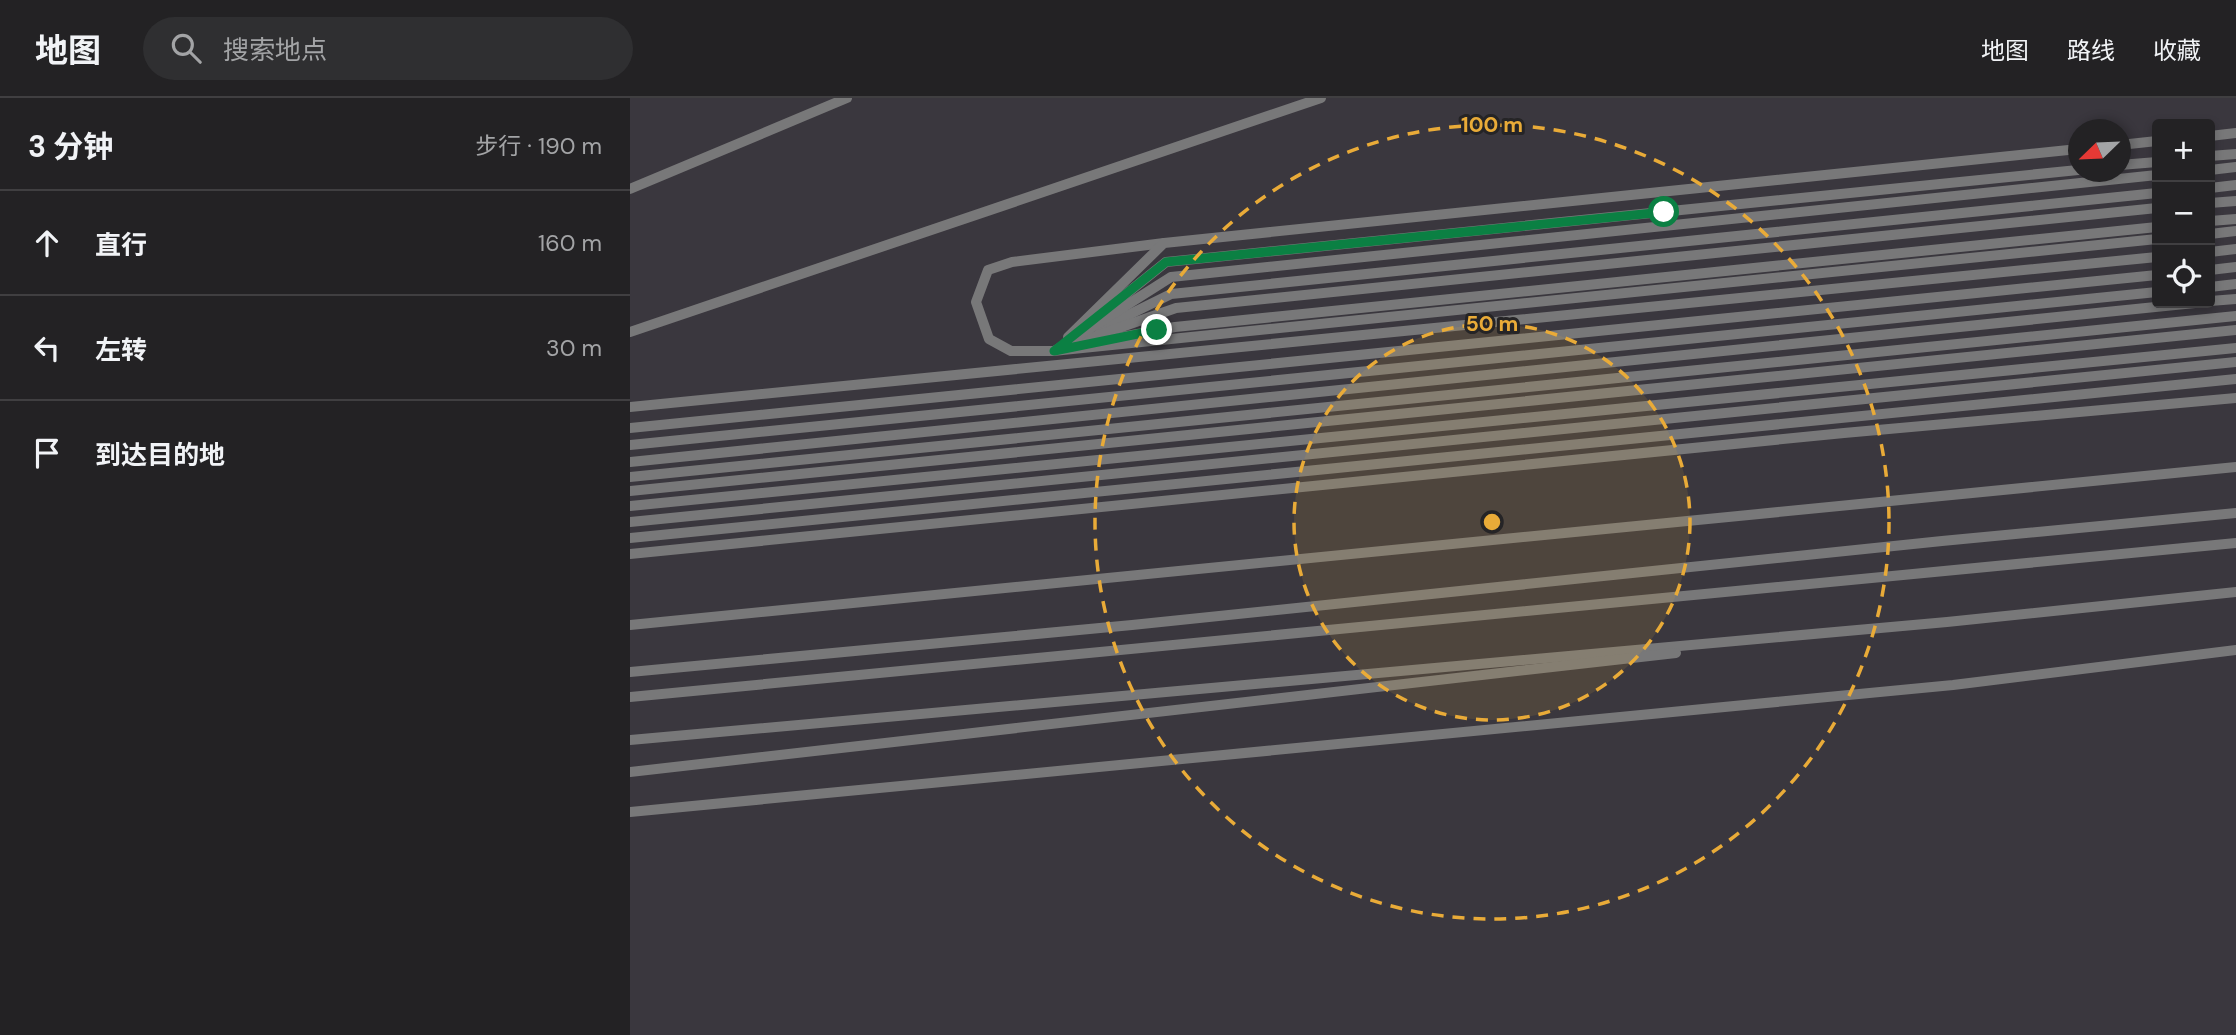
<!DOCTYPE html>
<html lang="zh">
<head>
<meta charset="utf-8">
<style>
  body { margin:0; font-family:"DM Sans","Noto Sans SC",sans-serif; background:#2f2f31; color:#f1f3f6 }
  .controls { position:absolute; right:21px; top:21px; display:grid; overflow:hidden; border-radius:7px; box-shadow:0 4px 10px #0003 }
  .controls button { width:63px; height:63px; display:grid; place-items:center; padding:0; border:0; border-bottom:2px solid #403f41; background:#232224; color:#f1f3f6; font:35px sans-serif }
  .compass { position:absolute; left:1438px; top:21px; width:63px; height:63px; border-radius:50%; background:#232224; box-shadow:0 4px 10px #0003; rotate:247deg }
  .stop { position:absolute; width:21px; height:21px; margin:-16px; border:5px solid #0b8043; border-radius:50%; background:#fff }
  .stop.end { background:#0b8043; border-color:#fff; box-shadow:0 2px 7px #0008 }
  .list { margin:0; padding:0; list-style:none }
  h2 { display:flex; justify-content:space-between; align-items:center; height:91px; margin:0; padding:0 28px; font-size:30px }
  h2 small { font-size:23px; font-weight:400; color:#a3a4a6 }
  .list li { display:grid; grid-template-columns:46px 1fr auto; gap:21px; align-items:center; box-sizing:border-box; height:105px; padding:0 28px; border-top:2px solid #403f41 }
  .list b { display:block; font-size:26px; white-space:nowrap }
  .list em { font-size:23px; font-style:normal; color:#a3a4a6 }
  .icon { flex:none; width:38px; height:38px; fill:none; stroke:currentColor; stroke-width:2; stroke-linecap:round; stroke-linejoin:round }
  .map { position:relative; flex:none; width:1606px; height:937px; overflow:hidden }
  header { display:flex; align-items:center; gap:42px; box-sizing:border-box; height:98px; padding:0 35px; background:#232224; border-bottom:2px solid #403f41 }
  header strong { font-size:33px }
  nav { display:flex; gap:38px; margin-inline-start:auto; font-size:24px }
  .search { width:490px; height:63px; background:#2f2f31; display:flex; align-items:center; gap:18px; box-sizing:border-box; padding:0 24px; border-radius:38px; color:#a3a4a6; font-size:26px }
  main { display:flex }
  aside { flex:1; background:#232224 }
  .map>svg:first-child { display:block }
  .built { fill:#3a373e; fill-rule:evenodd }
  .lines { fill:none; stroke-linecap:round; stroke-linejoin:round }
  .lane { stroke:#787879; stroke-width:10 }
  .route { stroke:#0b8043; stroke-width:9 }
  .ring { fill:none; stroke:#e9ab38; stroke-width:3.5; stroke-dasharray:12 9 }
  .centre { fill:#e9ab38; stroke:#252426; stroke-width:3.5 }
  .ring-label { font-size:21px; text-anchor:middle; font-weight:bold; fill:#e9ab38; stroke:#252426; stroke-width:6; stroke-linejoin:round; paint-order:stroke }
</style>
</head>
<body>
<header>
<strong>地图</strong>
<div class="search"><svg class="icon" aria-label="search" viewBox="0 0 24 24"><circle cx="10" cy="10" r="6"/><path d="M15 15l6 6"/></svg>搜索地点</div>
<nav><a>地图</a><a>路线</a><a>收藏</a></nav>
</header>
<main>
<aside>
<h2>3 分钟<small>步行 · 190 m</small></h2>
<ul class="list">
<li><svg class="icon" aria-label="ahead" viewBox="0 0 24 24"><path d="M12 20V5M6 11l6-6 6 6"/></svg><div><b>直行</b></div><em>160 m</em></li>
<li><svg class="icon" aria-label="left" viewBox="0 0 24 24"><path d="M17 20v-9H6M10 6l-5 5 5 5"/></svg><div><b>左转</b></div><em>30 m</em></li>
<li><svg class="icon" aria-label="arrive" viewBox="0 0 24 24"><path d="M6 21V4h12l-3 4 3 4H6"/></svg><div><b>到达目的地</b></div></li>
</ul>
</aside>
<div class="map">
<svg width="1606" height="937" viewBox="0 0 1606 937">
  <rect width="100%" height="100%" fill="#2f2e30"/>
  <!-- built -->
  <path class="built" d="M0 0H1606V937H0ZM1527 26H1580V205H1527ZM1448 32H1490V74H1448Z"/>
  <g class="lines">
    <!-- lane -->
    <g class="lane">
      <path d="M1580 38 1606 35"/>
      <path d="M1490 47 1527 43"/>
      <path d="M1580 58 1606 56"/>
      <path d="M1490 67 1527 64"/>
      <path d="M1580 72 1606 69"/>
      <path d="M1580 90 1606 87"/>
      <path d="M0 91 217 0"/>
      <path d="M1580 105 1606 103"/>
      <path d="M1580 123 1606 121"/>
      <path d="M1580 136 1606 133"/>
      <path d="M534 145 382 164 358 172 346 204 359 241 381 253H423L1527 141"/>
      <path d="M1580 154 1606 151"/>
      <path d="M1580 172 1606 169"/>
      <path d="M1580 189 1606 186"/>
      <path d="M1580 203 1606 201"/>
      <path d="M470 217 536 164 1448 72"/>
      <path d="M470 231 541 196 1527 95"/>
      <path d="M0 234 691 0"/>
      <path d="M438 239 534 145 1448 51"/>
      <path d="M481 241 545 229 1527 129"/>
      <path d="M443 246 546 210 1527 110"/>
      <path d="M426 252 541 179 1527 77"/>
      <path d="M0 309 1527 159"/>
      <path d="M0 330 1527 177"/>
      <path d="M0 347 1527 194"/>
      <path d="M0 364 1565 205"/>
      <path d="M0 379 1606 218"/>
      <path d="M0 393 1606 232"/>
      <path d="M0 408 1606 250"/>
      <path d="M0 424 1606 264"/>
      <path d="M0 440 1606 281"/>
      <path d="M0 456 1214 335 1606 300"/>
      <path d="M0 527 1606 369"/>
      <path d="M0 574 502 527 1312 443 1606 415"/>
      <path d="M0 599 1606 445"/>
      <path d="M0 642 1317 524 1606 494"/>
      <path d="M0 674 1046 555"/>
      <path d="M0 714 1323 587 1606 552"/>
    </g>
  </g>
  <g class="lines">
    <!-- route -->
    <path class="route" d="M527 232 424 253 536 164 1034 114"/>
  </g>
  <!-- distance rings -->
  <circle cx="862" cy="424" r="198" fill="#e9ab38" fill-opacity=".12"/>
  <g class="ring">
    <circle cx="862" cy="424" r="198"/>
    <circle cx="862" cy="424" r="397"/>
  </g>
  <circle cx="862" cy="424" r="10" class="centre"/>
  <g class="ring-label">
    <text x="862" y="34">100 m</text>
    <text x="862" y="233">50 m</text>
  </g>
</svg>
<div class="controls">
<button>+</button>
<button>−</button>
<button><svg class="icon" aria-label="locate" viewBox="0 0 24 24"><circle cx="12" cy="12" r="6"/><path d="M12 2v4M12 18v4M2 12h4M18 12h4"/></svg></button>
</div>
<svg class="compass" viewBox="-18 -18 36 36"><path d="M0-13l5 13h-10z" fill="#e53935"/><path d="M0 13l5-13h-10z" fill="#a3a4a6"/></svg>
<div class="stop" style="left:1034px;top:114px"></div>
<div class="stop end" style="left:527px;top:232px"></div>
</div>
</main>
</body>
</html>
